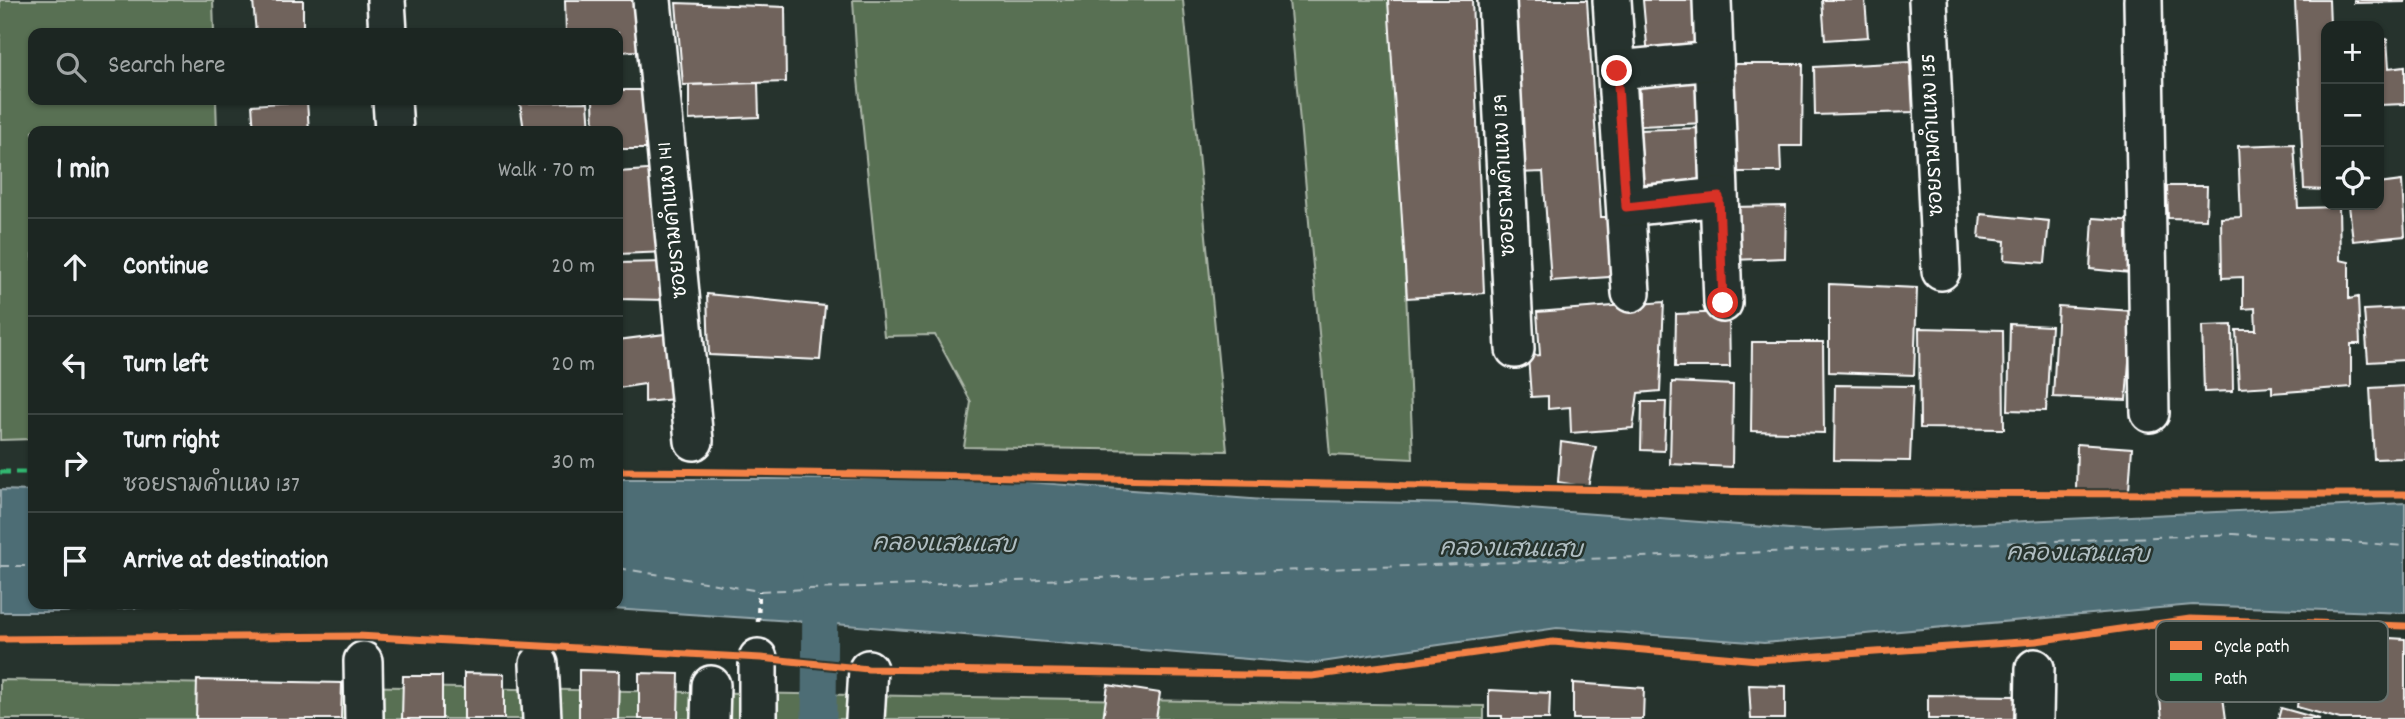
<!DOCTYPE html>
<html lang="en">
<head>
<meta charset="utf-8">
<style>
  body { margin:0; font-family:Dekko,"Playpen Sans Thai",sans-serif; background:#29322f; color:#f1f3f6 }
  .controls { position:absolute; right:21px; top:21px; display:grid; overflow:hidden; border-radius:14px; box-shadow:0 2px 5px #0004 }
  .controls button { width:63px; height:63px; display:grid; place-items:center; padding:0; border:0; border-bottom:2px solid #3a4340; background:#1c2622; color:#f1f3f6; font:35px sans-serif }
  .stop { position:absolute; width:21px; height:21px; margin:-16px; border:5px solid #d93025; border-radius:50%; background:#fff }
  .stop.end { background:#d93025; border-color:#fff; box-shadow:0 2px 7px #0008 }
  .list { margin:0; padding:0; list-style:none }
  h2 { display:flex; justify-content:space-between; align-items:center; height:91px; margin:0; padding:0 28px; font-size:30px }
  h2 small { font-size:23px; font-weight:400; color:#a0a5a5 }
  .list li { display:grid; grid-template-columns:46px 1fr auto; gap:21px; align-items:center; box-sizing:border-box; height:98px; padding:0 28px; border-top:2px solid #3a4340 }
  .list b { display:block; font-size:26px; white-space:nowrap }
  .list p { margin:0; font-size:23px; white-space:nowrap; color:#a0a5a5 }
  .list em { font-size:23px; font-style:normal; color:#a0a5a5 }
  .icon { flex:none; width:38px; height:38px; fill:none; stroke:currentColor; stroke-width:2; stroke-linecap:round; stroke-linejoin:round }
  .map { position:relative; flex:none; width:2405px; height:719px; overflow:hidden }
  .search { position:absolute; background:#1c2622; box-shadow:0 2px 5px #0004; left:28px; top:28px; width:595px; height:77px; display:flex; align-items:center; gap:18px; box-sizing:border-box; padding:0 24px; border-radius:14px; color:#a0a5a5; font-size:26px }
  .panel { position:absolute; background:#1c2622; box-shadow:0 2px 5px #0004; left:28px; top:126px; width:595px; height:483px; border-radius:14px }
  .map>svg:first-child { display:block }
  .green { fill:#596f53; stroke:#acb7a9; stroke-width:2 }
  .water { fill:#4e6d75; stroke:#95a7ac; stroke-width:2 }
  .lines { fill:none; stroke-linecap:round; stroke-linejoin:round }
  .canal { stroke:#4e6d75; stroke-width:35 }
  .ferry { stroke:#afbdc1; stroke-width:2; stroke-dasharray:9 7; stroke-linecap:butt }
  .building { fill:#6f635b; stroke:#fff; stroke-width:2 }
  .minor-casing { stroke:#fff; stroke-width:42 }
  .path { stroke:#fff; stroke-width:4.5; stroke-dasharray:5 5; stroke-linecap:butt }
  .minor { stroke:#26332d; stroke-width:37 }
  .quiet { stroke:#33b770; stroke-width:5; stroke-dasharray:10 5; stroke-linecap:butt }
  .cycleway-casing { stroke:#26332d; stroke-width:11 }
  .cycleway { stroke:#f48246; stroke-width:7 }
  .route { stroke:#d93025; stroke-width:9 }
  .labels { text-anchor:middle; dominant-baseline:central; stroke-width:5; stroke-linejoin:round; paint-order:stroke }
  .street-label { font-size:21px; fill:#fff; stroke:#26332d }
  .water-label { font-size:23px; font-style:italic; fill:#afbdc1; stroke:#26332d }
  .key { fill:#26332d; stroke:#67706c; stroke-width:2 }
  .key-label { font-size:19px; fill:#fff }
</style>
</head>
<body>
<div class="map">
<svg width="2405" height="719" viewBox="0 0 2405 719">
  <rect width="100%" height="100%" fill="#26332d"/>
  <filter id="ink" filterUnits="userSpaceOnUse"><feTurbulence type="fractalNoise" baseFrequency=".0143" numOctaves="2"/><feDisplacementMap in="SourceGraphic" scale="14" xChannelSelector="R" yChannelSelector="G"/><feConvolveMatrix kernelMatrix="1 2 1 2 8 2 1 2 1" color-interpolation-filters="sRGB"/></filter>
  <g filter="url(#ink)">
    <!-- green -->
    <g class="green">
      <path d="M0 0H213L214 33H33V100H216L217 131H33V439L0 440Z"/>
      <path d="M853 0H1183L1227 451 964 447 971 402 935 335 884 336 858 79Z"/>
      <path d="M1289 0H1394L1413 459 1330 455Z"/>
      <path d="M0 680 1484 706V719H0Z"/>
    </g>
    <!-- water -->
    <g class="water">
      <path d="M618 479H988L1264 500 1464 504 1816 531 2405 503V613L2193 605 1764 643 1557 628 1308 664 823 623 537 604H618Z"/>
      <path d="M0 490 33 491V604H197L61 612H0Z"/>
    </g>
    <g class="lines">
      <!-- canal -->
      <path class="canal" d="M819 719 820 576"/>
      <!-- ferry -->
      <g class="ferry">
        <path d="M0 566H33"/>
        <path d="M618 568 759 591 2234 534 2405 546"/>
      </g>
    </g>
    <!-- building -->
    <g class="building">
      <path d="M263 0H303V33H256L253 1Z"/>
      <path d="M565 0H637L638 51 618 52V33H566Z"/>
      <path d="M1388 0H1472L1484 293 1407 298Z"/>
      <path d="M1506 0H1587L1601 217H1622L1624 276 1551 281 1543 172 1517 173Z"/>
      <path d="M1643 0H1701L1704 53 1648 57Z"/>
      <path d="M1822 0H1865L1868 37 1825 40Z"/>
      <path d="M2295 0H2329L2330 26H2326V190L2304 189Z"/>
      <path d="M2354 0H2405V2L2354 3Z"/>
      <path d="M676 3 785 7 786 82 683 85Z"/>
      <path d="M2387 39 2389 68 2405 66V104L2379 105V40Z"/>
      <path d="M1910 62 1913 112 1815 115 1814 67Z"/>
      <path d="M1722 64H1803L1802 146H1780L1781 172H1728Z"/>
      <path d="M1702 71 1704 123 1641 126 1639 74Z"/>
      <path d="M758 83 759 117 689 120V85Z"/>
      <path d="M618 90H651L655 149H618V131H594L593 100H618Z"/>
      <path d="M307 101 309 131H254L252 105Z"/>
      <path d="M588 102 590 131H524L520 103Z"/>
      <path d="M1701 128 1702 182 1641 184 1638 130Z"/>
      <path d="M2294 144 2298 208 2339 207 2340 260 2349 262V299L2358 297 2360 344H2351V387L2272 393V386L2239 388 2236 330H2256L2255 308 2243 309V277L2222 278 2221 218 2241 217 2238 146Z"/>
      <path d="M662 169 668 252 618 254V172Z"/>
      <path d="M2402 181 2405 236 2353 241 2349 205H2379V184Z"/>
      <path d="M2167 186H2207L2206 219 2168 218Z"/>
      <path d="M1786 206 1785 258 1732 260 1731 207Z"/>
      <path d="M1981 214 2049 221 2045 263 2004 260 2005 241 1979 238Z"/>
      <path d="M2093 218 2135 221 2130 273 2090 269Z"/>
      <path d="M665 262V300L618 299V263Z"/>
      <path d="M1829 284 1917 288 1914 375 1829 372Z"/>
      <path d="M707 294 825 306 820 360 709 355Z"/>
      <path d="M1664 302 1660 391 1638 393 1633 428 1571 433 1570 407 1548 409V396L1531 397 1528 356 1540 355 1537 312Z"/>
      <path d="M2058 306 2133 311 2126 400 2053 397Z"/>
      <path d="M2405 308V360L2368 362 2364 310Z"/>
      <path d="M1729 312 1730 367H1675L1676 314Z"/>
      <path d="M2010 324 2051 326 2046 411 2008 410Z"/>
      <path d="M2232 325 2233 391 2204 392 2202 326Z"/>
      <path d="M1919 328 2003 330 2004 429 1920 428Z"/>
      <path d="M673 333 674 399 645 402V384L618 388V340Z"/>
      <path d="M1752 342H1823L1824 433 1751 431Z"/>
      <path d="M1672 382 1733 385 1732 467 1670 464Z"/>
      <path d="M1835 385 1913 386 1910 461 1834 460Z"/>
      <path d="M2405 386V458L2374 459 2370 388Z"/>
      <path d="M1642 402H1666L1664 451 1641 450Z"/>
      <path d="M1561 442 1596 447 1588 487 1558 482Z"/>
      <path d="M2077 444 2132 448 2129 490H2076Z"/>
      <path d="M2306 633 2405 639V719H2340L2297 707Z"/>
      <path d="M579 670 619 671 618 719H579Z"/>
      <path d="M464 673 504 674V719H464Z"/>
      <path d="M639 673 679 674 678 719H639Z"/>
      <path d="M403 676H442V719H402Z"/>
      <path d="M197 680 342 683 341 719H196Z"/>
      <path d="M2221 682 2226 719H2162L2159 689Z"/>
      <path d="M1573 683 1644 688 1643 719H1573Z"/>
      <path d="M1108 685 1160 693 1156 719H1103Z"/>
      <path d="M1749 685 1785 686V719H1751Z"/>
      <path d="M1489 690 1550 693 1549 719H1502V716H1489Z"/>
      <path d="M1928 695 2017 696V719H1928Z"/>
      <path d="M2281 708 2320 719H2278Z"/>
    </g>
    <g class="lines">
      <!-- minor casing -->
      <g class="minor-casing">
        <g id="minor">
          <path d="M386 0 388 33"/>
          <path d="M652 0 694 441"/>
          <path d="M1497 0 1515 349"/>
          <path d="M1612 0 1631 293"/>
          <path d="M1712 0 1723 303"/>
          <path d="M1928 0 1941 271"/>
          <path d="M2143 0 2150 413"/>
          <path d="M1617 70 1714 61"/>
          <path d="M392 100 394 131"/>
          <path d="M1626 207 1719 197"/>
          <path d="M758 658V719"/>
          <path d="M363 661 364 719"/>
          <path d="M539 664 542 719"/>
          <path d="M710 719 711 685"/>
          <path d="M865 719 868 669"/>
          <path d="M2034 719 2035 668"/>
        </g>
      </g>
      <!-- path -->
      <path class="path" d="M758 622 759 591"/>
      <!-- minor -->
      <use href="#minor" class="minor"/>
      <!-- quiet -->
      <path class="quiet" d="M0 472H33"/>
      <!-- cycleway casing -->
      <g class="cycleway-casing">
        <g id="cycleway">
          <path d="M618 471C902 472 1186 482 1471 487 1782 494 2094 494 2405 494"/>
          <path d="M0 639 358 636 761 658 868 669 1312 676 1553 642 1758 660 2036 641 2190 619 2405 626"/>
        </g>
      </g>
      <!-- cycleway -->
      <use href="#cycleway" class="cycleway"/>
    </g>
  </g>
  <g class="lines" filter="url(#ink)">
    <!-- route -->
    <path class="route" d="M1617 71 1626 207 1719 197 1723 303"/>
  </g>
  <g class="labels">
    <!-- street labels -->
    <g class="street-label">
      <text transform="translate(1934 135) rotate(-93)">ซอยรามคำแหง 135</text>
      <text transform="translate(1506 175) rotate(-93)">ซอยรามคำแหง 139</text>
      <text transform="translate(674 220) rotate(-96)">ซอยรามคำแหง 141</text>
    </g>
    <!-- water labels -->
    <g class="water-label">
      <text transform="translate(944 546) rotate(1)">คลองแสนแสบ</text>
      <text transform="translate(1511 551) rotate(1)">คลองแสนแสบ</text>
      <text transform="translate(2078 556) rotate(1)">คลองแสนแสบ</text>
    </g>
  </g>
  <!-- legend -->
  <rect x="2156" y="621" width="232" height="81" rx="10" class="key"/>
  <rect x="2170" y="641" width="32" height="9" fill="#f48246"/>
  <rect x="2170" y="673" width="32" height="8" fill="#33b770"/>
  <g class="key-label">
    <text x="2214" y="652">Cycle path</text>
    <text x="2214" y="684">Path</text>
  </g>
</svg>
<div class="controls">
<button>+</button>
<button>−</button>
<button><svg class="icon" aria-label="locate" viewBox="0 0 24 24"><circle cx="12" cy="12" r="6"/><path d="M12 2v4M12 18v4M2 12h4M18 12h4"/></svg></button>
</div>
<div class="stop" style="left:1723px;top:303px"></div>
<div class="stop end" style="left:1617px;top:71px"></div>
<div class="search"><svg class="icon" aria-label="search" viewBox="0 0 24 24"><circle cx="10" cy="10" r="6"/><path d="M15 15l6 6"/></svg>Search here</div>
<section class="panel">
<h2>1 min<small>Walk · 70 m</small></h2>
<ul class="list">
<li><svg class="icon" aria-label="ahead" viewBox="0 0 24 24"><path d="M12 20V5M6 11l6-6 6 6"/></svg><div><b>Continue</b></div><em>20 m</em></li>
<li><svg class="icon" aria-label="left" viewBox="0 0 24 24"><path d="M17 20v-9H6M10 6l-5 5 5 5"/></svg><div><b>Turn left</b></div><em>20 m</em></li>
<li><svg class="icon" aria-label="right" viewBox="0 0 24 24"><path d="M7 20v-9h11M14 6l5 5-5 5"/></svg><div><b>Turn right</b><p>ซอยรามคำแหง 137</p></div><em>30 m</em></li>
<li><svg class="icon" aria-label="arrive" viewBox="0 0 24 24"><path d="M6 21V4h12l-3 4 3 4H6"/></svg><div><b>Arrive at destination</b></div></li>
</ul>
</section>
</div>
</body>
</html>
